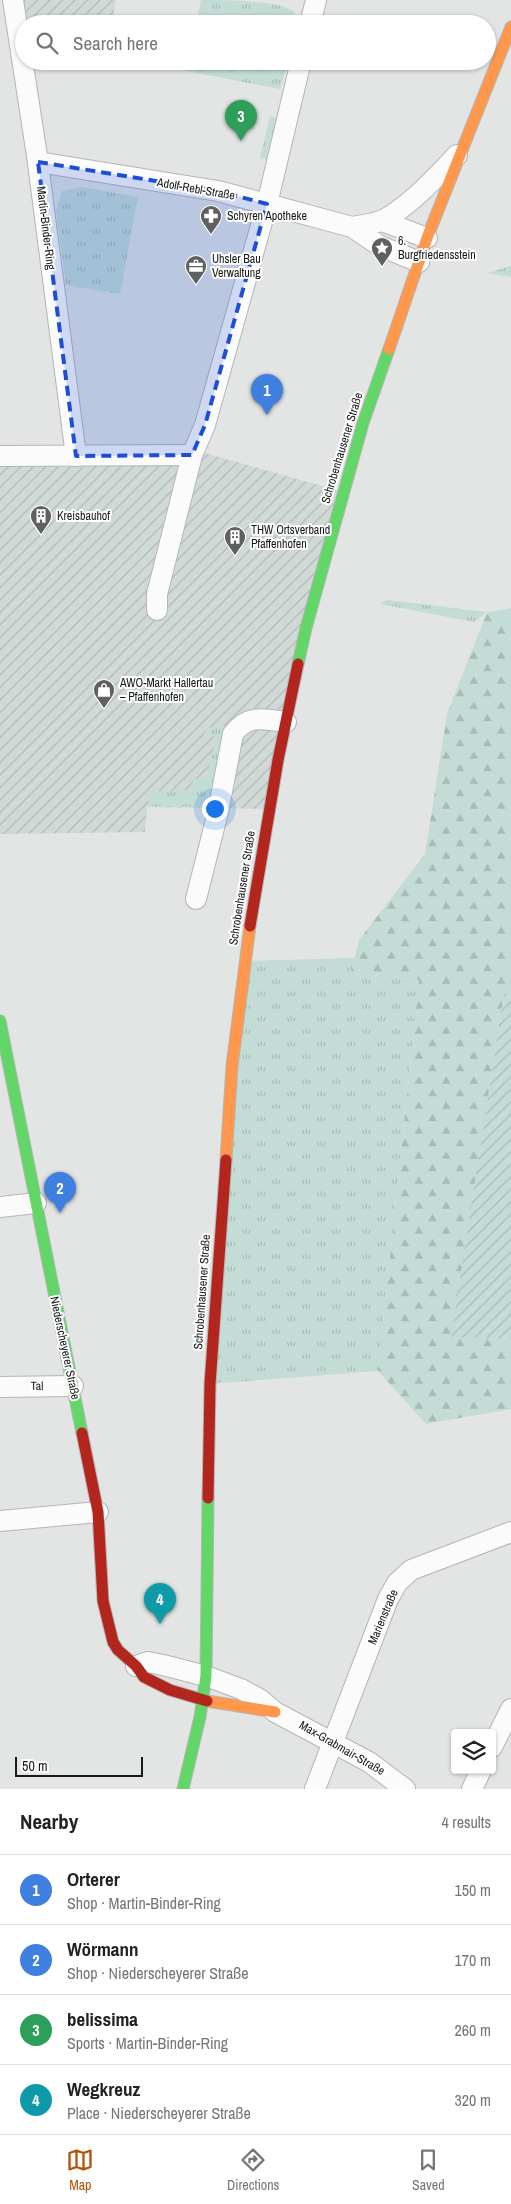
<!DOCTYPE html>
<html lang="en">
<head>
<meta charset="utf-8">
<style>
  body { margin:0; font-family:"Archivo Narrow",sans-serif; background:#f6f6f6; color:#222 }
  .controls { position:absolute; right:15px; bottom:15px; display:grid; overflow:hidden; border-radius:5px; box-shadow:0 1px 4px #0004 }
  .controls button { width:45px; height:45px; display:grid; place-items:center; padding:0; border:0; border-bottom:1px solid #e0e0e0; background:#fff; color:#222; font:25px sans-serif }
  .scale { position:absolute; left:15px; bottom:12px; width:128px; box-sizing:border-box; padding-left:5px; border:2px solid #181a1a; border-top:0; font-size:14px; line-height:18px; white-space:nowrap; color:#181a1a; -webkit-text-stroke:4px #fff; paint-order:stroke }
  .you { position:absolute; left:214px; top:808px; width:18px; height:18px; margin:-12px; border:4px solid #fff; border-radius:50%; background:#1a73e8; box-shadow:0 0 0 8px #1a73e833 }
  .badge { display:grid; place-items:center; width:32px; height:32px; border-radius:50%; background:#b45309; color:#fff; font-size:16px; font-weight:700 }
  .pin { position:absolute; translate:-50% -41px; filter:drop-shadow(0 1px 2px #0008) }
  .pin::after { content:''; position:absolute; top:26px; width:18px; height:15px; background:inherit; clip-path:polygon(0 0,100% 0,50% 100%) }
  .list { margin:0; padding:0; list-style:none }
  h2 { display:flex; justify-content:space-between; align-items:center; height:65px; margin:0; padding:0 20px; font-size:21px }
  h2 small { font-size:16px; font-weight:400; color:#767676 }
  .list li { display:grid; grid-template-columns:32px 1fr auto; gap:15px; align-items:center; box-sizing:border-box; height:70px; padding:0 20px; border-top:1px solid #e0e0e0 }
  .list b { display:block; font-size:19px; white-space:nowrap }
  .list p { margin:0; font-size:16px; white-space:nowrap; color:#767676 }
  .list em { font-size:16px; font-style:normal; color:#767676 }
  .icon { flex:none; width:28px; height:28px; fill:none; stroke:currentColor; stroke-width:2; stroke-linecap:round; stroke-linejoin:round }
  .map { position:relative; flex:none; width:511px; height:1789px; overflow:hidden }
  .search { position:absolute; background:#fff; box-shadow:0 1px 4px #0004; left:15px; right:15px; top:15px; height:55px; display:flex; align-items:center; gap:12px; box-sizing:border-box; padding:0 18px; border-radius:28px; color:#767676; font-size:19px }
  .sheet { height:345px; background:#fff }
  nav { display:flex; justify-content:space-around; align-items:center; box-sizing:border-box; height:70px; border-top:1px solid #e0e0e0; background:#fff; font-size:14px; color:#767676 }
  nav a { display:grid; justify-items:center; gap:2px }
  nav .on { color:#b45309 }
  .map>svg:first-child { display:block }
  .industrial { fill:url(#industrial-furrows) }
  .grass { fill:url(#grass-tufts) }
  .forest { fill:url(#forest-firs) }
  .garden { fill:url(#garden-furrows) }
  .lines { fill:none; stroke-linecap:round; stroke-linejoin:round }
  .street-casing { stroke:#b4b6b5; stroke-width:22 }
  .fast-casing { stroke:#b4b6b5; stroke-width:13 }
  .slow-casing { stroke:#b4b6b5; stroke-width:13 }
  .jam-casing { stroke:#b4b6b5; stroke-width:13 }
  .street { stroke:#fbfbfb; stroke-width:20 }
  .fast { stroke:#63d668; stroke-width:11 }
  .slow { stroke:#ff974d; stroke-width:11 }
  .jam { stroke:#b3261e; stroke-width:11 }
  .marked { fill:#1d4ed8; fill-opacity:0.2; stroke:#1d4ed8; stroke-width:4; stroke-dasharray:10 6; stroke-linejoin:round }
  .labels { text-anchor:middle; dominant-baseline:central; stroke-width:4; stroke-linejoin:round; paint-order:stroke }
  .street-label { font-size:12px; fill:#181a1a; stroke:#fff }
  .poi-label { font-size:12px; fill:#181a1a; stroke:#fff; text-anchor:start }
</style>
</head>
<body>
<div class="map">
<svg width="511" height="1789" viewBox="0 0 511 1789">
  <defs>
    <pattern id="industrial-furrows" width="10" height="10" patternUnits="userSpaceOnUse" patternTransform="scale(1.25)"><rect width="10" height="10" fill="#d0d9d6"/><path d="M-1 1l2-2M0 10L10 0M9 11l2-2" fill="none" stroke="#b2bab7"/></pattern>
    <pattern id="grass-tufts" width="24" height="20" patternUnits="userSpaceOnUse" patternTransform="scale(1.25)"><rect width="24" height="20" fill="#c4dcd6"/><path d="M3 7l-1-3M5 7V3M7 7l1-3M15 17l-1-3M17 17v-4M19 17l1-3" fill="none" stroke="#a8bcb7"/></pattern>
    <pattern id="forest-firs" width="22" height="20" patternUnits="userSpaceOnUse" patternTransform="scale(1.25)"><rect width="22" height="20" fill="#c4dcd6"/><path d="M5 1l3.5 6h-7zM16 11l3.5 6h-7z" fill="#a8bcb7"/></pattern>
    <pattern id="garden-furrows" width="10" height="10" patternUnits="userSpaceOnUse" patternTransform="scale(1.25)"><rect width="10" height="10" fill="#c4dcd6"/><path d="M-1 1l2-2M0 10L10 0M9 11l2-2" fill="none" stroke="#a8bcb7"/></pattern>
  </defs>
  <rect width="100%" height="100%" fill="#e2e5e4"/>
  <!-- industrial -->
  <g class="industrial">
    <path d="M23 0H116L112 24H27Z"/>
    <path d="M205 453 343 492 269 809 147 807 145 832 0 834V466L78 467Z"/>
  </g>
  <!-- grass -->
  <g class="grass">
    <path d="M201 0C221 0 283 0 294 12 296 15 296 21 297 24H196Z"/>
    <path d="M188 61H288L280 89 186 71Z"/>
    <path d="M270 116 278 118 268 160 260 158Z"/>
    <path d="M81 187 138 197 120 294 66 285 56 210 62 191Z"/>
    <path d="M511 266V277L487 273Z"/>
    <path d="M387 600 487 612 474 622 380 604Z"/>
    <path d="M229 725 214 807 148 806 149 791 192 790 193 778 206 780 216 737 204 734 208 728Z"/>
    <path d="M355 958 351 973 419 980 378 1371 210 1384 245 961Z"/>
  </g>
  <!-- forest -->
  <path class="forest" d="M511 608V995L504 993 452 1337 511 1339V1409L426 1424 378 1371 419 980 351 973 359 940 425 854 447 714 487 612Z"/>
  <!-- garden -->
  <path class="garden" d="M504 993 511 995V1339L451 1337Z"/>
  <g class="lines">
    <!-- street casing -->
    <g class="street-casing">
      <g id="street">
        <path d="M13 0 37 156 76 456"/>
        <path d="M310 24 316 0"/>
        <path d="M38 162 218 191 267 204 352 227 380 246 419 262"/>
        <path d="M382 221 427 238"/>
        <path d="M352 227C362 225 374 224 383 220 409 207 437 176 457 155"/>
        <path d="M0 456 192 455"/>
        <path d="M157 610V594L192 455 205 425 267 204 301 61"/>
        <path d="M196 899 218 812 233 734C248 714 263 719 286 722"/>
        <path d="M0 1207 36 1203"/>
        <path d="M0 1387 73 1386"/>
        <path d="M0 1521 98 1512"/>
        <path d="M136 1666 148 1662 163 1665 206 1676 241 1689 261 1700 275 1712 369 1762 405 1789"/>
        <path d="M492 1747 511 1709"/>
        <path d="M315 1789 388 1599 397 1583 411 1570 511 1532"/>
        <path d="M472 1789 481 1770"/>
      </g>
    </g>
    <!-- fast casing -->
    <g class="fast-casing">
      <g id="fast">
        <path d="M298 664 306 628 363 423 389 349"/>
        <path d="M0 1021 82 1433"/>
        <path d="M183 1789 200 1717 206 1676 208 1498"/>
      </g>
    </g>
    <!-- slow casing -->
    <g class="slow-casing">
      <g id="slow">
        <path d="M389 349 427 238 511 27"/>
        <path d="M226 1160 232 1066 250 926"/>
        <path d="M207 1701 275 1712"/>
      </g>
    </g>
    <!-- jam casing -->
    <g class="jam-casing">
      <g id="jam">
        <path d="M250 926 278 760 298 664"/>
        <path d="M82 1433 98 1512 103 1601 113 1642 118 1650 136 1666 144 1677 170 1690 207 1701"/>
        <path d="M208 1498 210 1384 226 1160"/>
      </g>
    </g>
    <!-- street -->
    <use href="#street" class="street"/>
    <!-- fast -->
    <use href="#fast" class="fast"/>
    <!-- slow -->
    <use href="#slow" class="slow"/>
    <!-- jam -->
    <use href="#jam" class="jam"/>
  </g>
  <!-- marked area -->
  <path class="marked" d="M38 162 218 191 267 204 205 425 192 455 76 456Z"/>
  <!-- icons -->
  <defs>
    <g id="pharmacy-pin" transform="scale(1.125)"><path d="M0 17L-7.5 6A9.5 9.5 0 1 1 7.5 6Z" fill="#5f6161" stroke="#fff"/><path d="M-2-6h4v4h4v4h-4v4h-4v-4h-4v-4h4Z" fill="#fff"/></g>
    <g id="sight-pin" transform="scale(1.125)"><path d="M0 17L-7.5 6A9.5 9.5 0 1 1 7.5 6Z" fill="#5f6161" stroke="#fff"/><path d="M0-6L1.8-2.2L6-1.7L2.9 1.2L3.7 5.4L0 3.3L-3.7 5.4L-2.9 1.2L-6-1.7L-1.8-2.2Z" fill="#fff"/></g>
    <g id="office-pin" transform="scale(1.125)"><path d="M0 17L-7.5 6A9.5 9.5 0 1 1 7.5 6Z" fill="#5f6161" stroke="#fff"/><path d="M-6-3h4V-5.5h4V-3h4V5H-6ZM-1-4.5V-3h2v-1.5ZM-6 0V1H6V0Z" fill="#fff"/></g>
    <g id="building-pin" transform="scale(1.125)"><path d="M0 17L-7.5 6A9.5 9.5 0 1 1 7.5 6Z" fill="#5f6161" stroke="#fff"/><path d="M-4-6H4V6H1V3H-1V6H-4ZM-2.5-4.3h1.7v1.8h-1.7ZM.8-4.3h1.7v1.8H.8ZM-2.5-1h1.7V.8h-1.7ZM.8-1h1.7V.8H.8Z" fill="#fff"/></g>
    <g id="shop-pin" transform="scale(1.125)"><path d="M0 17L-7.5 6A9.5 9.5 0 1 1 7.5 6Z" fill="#5f6161" stroke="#fff"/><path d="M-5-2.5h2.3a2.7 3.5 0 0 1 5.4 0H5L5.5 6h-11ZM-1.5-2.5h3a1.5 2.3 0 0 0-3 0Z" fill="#fff"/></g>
  </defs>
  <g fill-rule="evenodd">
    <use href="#pharmacy-pin" x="211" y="216"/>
    <use href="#sight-pin" x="382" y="248"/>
    <use href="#office-pin" x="196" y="266"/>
    <use href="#building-pin" x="41" y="516"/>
    <use href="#building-pin" x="235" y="537"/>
    <use href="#shop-pin" x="104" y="690"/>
  </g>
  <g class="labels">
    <!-- street labels -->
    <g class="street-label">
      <text transform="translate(196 189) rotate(10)">Adolf-Rebl-Straße</text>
      <text transform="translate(46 228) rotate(83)">Martin-Binder-Ring</text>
      <text transform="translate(342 448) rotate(-73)">Schrobenhausener Straße</text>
      <text transform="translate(242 888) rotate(-81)">Schrobenhausener Straße</text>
      <text transform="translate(202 1292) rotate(-86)">Schrobenhausener Straße</text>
      <text transform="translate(65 1348) rotate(78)">Niederscheyerer Straße</text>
      <text transform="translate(37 1386) rotate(-1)">Tal</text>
      <text transform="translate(383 1617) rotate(-67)">Marienstraße</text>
      <text transform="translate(342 1748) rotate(30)">Max-Grabmair-Straße</text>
    </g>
    <!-- poi labels -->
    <g class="poi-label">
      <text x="227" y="216">Schyren Apotheke</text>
      <text x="398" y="241">6.<tspan x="398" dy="14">Burgfriedensstein</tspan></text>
      <text x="212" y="259">Uhsler Bau<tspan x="212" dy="14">Verwaltung</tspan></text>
      <text x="57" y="516">Kreisbauhof</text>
      <text x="251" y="530">THW Ortsverband<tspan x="251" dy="14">Pfaffenhofen</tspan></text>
      <text x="120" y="683">AWO-Markt Hallertau<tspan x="120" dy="14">– Pfaffenhofen</tspan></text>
    </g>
  </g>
</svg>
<div class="controls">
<button><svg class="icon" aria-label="layers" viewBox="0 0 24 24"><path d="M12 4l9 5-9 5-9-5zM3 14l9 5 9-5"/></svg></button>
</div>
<div class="scale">50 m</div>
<div class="you"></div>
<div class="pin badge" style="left:267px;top:415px;background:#3f7fe0">1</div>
<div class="pin badge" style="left:60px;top:1213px;background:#3f7fe0">2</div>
<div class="pin badge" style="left:241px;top:141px;background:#2e9e5b">3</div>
<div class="pin badge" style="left:160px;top:1624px;background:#0f9aa8">4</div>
<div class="search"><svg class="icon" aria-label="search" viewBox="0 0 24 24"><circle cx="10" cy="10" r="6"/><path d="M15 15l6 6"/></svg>Search here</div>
</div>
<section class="sheet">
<h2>Nearby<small>4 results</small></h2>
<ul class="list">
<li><span class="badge" style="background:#3f7fe0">1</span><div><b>Orterer</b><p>Shop · Martin-Binder-Ring</p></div><em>150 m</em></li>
<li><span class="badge" style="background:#3f7fe0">2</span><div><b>Wörmann</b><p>Shop · Niederscheyerer Straße</p></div><em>170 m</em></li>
<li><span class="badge" style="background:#2e9e5b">3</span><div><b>belissima</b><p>Sports · Martin-Binder-Ring</p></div><em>260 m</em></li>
<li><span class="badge" style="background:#0f9aa8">4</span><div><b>Wegkreuz</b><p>Place · Niederscheyerer Straße</p></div><em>320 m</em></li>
</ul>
</section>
<nav>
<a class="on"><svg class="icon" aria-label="map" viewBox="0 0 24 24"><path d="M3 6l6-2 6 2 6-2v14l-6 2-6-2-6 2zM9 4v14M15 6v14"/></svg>Map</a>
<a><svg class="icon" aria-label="directions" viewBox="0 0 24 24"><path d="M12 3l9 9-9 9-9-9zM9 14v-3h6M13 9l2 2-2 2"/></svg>Directions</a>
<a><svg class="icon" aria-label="saved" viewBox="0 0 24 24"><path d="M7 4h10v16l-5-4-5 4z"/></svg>Saved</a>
</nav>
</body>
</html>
